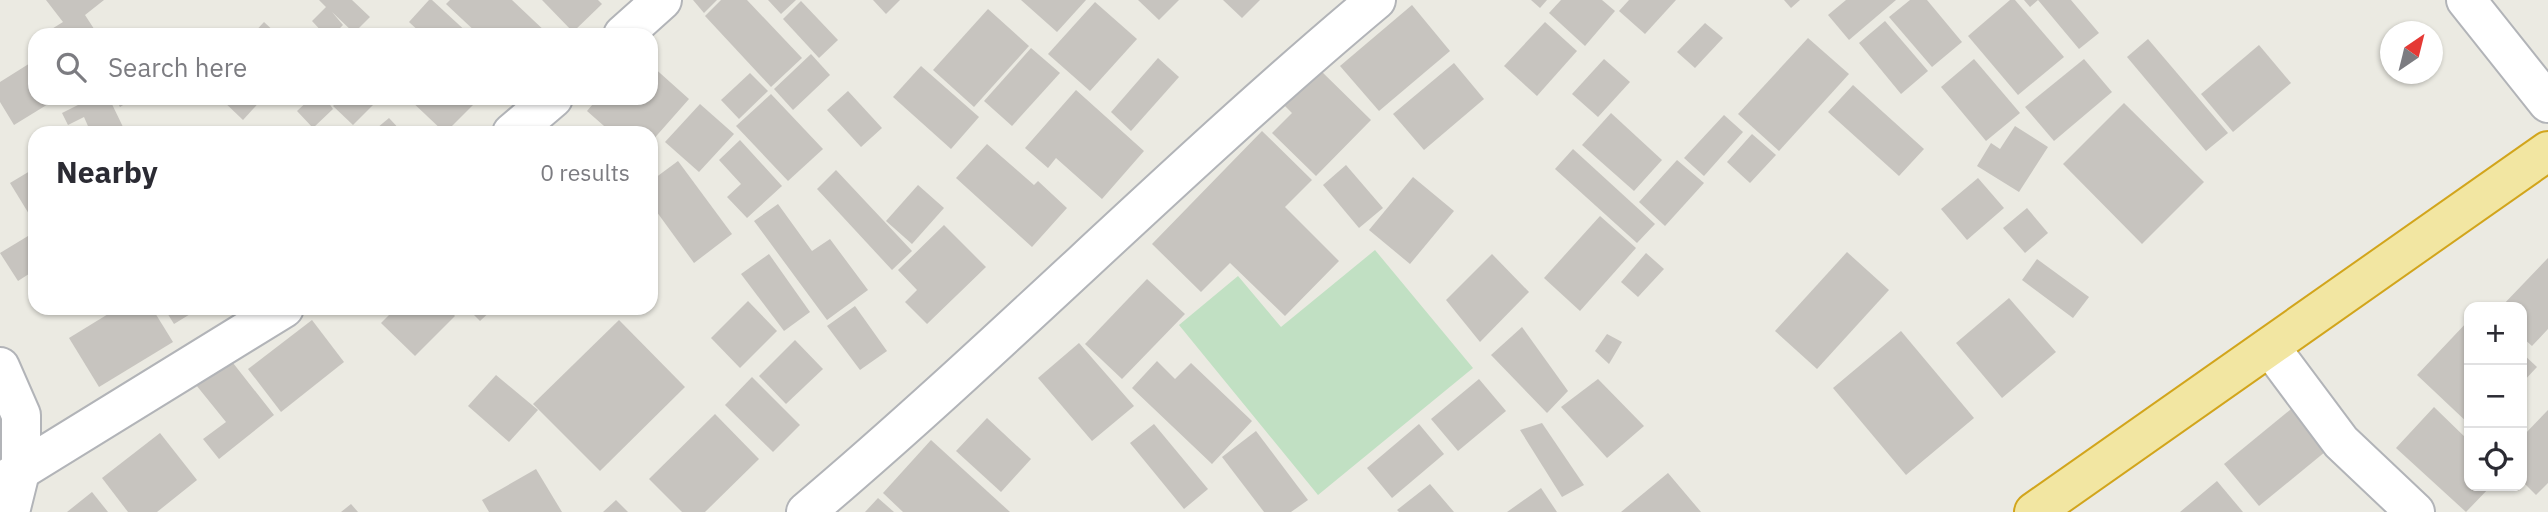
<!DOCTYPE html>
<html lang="en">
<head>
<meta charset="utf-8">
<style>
  body { margin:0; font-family:"IBM Plex Sans",sans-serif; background:#f2f2f3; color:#2b2b33 }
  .controls { position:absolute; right:21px; bottom:21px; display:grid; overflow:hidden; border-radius:14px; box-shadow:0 2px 5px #0004 }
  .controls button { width:63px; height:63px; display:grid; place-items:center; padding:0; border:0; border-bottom:2px solid #e1e1e2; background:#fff; color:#2b2b33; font:35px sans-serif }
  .compass { position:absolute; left:2380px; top:21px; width:63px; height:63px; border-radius:50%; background:#fff; box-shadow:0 2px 5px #0004; rotate:35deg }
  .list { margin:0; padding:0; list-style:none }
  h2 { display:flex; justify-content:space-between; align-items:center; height:91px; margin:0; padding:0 28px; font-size:30px }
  h2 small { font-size:23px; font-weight:400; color:#7c7c81 }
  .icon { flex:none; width:38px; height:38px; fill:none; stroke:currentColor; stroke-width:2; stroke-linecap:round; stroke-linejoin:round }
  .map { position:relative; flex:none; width:2548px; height:512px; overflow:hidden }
  .search { position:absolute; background:#fff; box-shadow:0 2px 5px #0004; left:28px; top:28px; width:630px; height:77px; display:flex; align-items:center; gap:18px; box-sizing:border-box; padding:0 24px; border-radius:21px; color:#7c7c81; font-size:26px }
  .panel { position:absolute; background:#fff; box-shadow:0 2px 5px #0004; left:28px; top:126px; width:630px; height:189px; border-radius:21px }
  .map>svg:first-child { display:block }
  .green { fill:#c1e0c3 }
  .building { fill:#c7c4bf }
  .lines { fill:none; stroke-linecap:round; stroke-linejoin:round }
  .minor-casing { stroke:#b2b4b8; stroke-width:42 }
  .trunk-casing { stroke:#d2a51c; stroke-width:42 }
  .minor { stroke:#fff; stroke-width:38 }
  .trunk { stroke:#f2e6a2; stroke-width:38 }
</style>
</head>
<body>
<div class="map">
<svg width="2548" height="512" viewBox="0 0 2548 512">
  <rect width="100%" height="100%" fill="#ebeae2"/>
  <!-- green -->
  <path class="green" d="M1375 250 1473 368 1318 495 1179 325 1238 276 1281 327Z"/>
  <!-- building -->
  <g class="building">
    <path d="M46 0H104L85 15 98 35H42L63 22Z"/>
    <path d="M319 0H352L370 17 354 33 332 12 343 25 333 35H325L312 21 326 7Z"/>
    <path d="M429 0H432L470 35H423L409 22Z"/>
    <path d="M450 0H512L549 35H479L446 4Z"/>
    <path d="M542 0H598L602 4 573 32Z"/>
    <path d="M693 0H717L704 13Z"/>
    <path d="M721 0H747L802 58 771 87 705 16Z"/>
    <path d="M768 0H796L781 14Z"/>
    <path d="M873 0H900L886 14Z"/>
    <path d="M1021 0H1086L1057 32Z"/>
    <path d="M1138 0H1179L1159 20Z"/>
    <path d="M1223 0H1260L1242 18Z"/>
    <path d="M1531 0H1547L1540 8Z"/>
    <path d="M1561 0H1602L1615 11 1585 46 1549 13Z"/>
    <path d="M1629 0H1676L1645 34 1619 11Z"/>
    <path d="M1784 0H1800L1791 8Z"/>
    <path d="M1846 0H1896L1849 40 1828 15Z"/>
    <path d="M1910 0H1927L1962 42 1932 67 1889 17Z"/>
    <path d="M2010 0H2015L2064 57 2018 95 1968 36Z"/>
    <path d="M2024 0H2071L2099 33 2079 49 2038 0 2030 7Z"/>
    <path d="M801 1 838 40 819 58 783 19Z"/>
    <path d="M1095 2 1137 39 1090 91 1048 54Z"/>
    <path d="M1412 5 1450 51 1379 111 1340 66Z"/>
    <path d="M988 9 1029 46 974 107 933 70Z"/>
    <path d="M1885 21 1928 71 1901 94 1859 43Z"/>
    <path d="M264 22 278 35H252Z"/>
    <path d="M1545 22 1577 51 1537 96 1504 66Z"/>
    <path d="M1705 23 1723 38 1695 68 1677 52Z"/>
    <path d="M1808 38 1849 74 1779 151 1738 114Z"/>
    <path d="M2148 39 2228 133 2206 151 2127 57Z"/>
    <path d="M2259 45 2291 83 2233 132 2201 94Z"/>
    <path d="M1031 48 1060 73 1012 126 984 101Z"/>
    <path d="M811 54 830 75 793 110 774 89Z"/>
    <path d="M1158 58 1179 77 1131 131 1111 112Z"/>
    <path d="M1604 59 1630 82 1598 117 1572 94Z"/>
    <path d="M1974 59 2020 113 1986 141 1941 87Z"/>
    <path d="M2084 59 2112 92 2054 141 2025 107Z"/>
    <path d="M35 60V98H58L14 125 0 102V82Z"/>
    <path d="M1454 63 1484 99 1424 150 1393 114Z"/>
    <path d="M651 65 689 99 651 142V133H612L587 111 598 98H651Z"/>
    <path d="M921 66 979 117 951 149 893 97Z"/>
    <path d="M1318 68 1371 120 1316 176 1272 133 1292 113 1283 104Z"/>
    <path d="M750 73 768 91 739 119 721 100Z"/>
    <path d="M1853 85 1924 149 1899 176 1828 112Z"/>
    <path d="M1076 90 1144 151 1102 199 1056 158 1048 168 1025 148Z"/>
    <path d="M848 91 882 128 861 147 827 110Z"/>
    <path d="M771 94 823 149 788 181 736 126Z"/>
    <path d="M76 98H109L124 129 116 133H91L84 117 68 125 62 113 78 105Z"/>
    <path d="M115 98H134L120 107Z"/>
    <path d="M220 98H263L243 120Z"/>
    <path d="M311 98H332L328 102 333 109 313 128 297 111Z"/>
    <path d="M341 98H380L353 125 333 106Z"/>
    <path d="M408 98H476L478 100 445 133Z"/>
    <path d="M2124 103 2204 182 2142 244 2063 164Z"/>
    <path d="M700 104 734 134 699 172 665 142Z"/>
    <path d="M1611 113 1662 160 1634 191 1582 145Z"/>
    <path d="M1724 115 1743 132 1704 176 1684 158Z"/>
    <path d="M389 118 403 133H371Z"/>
    <path d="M2015 126 2048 147 2019 192 1977 166 1991 143 2000 149Z"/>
    <path d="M1262 131 1312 180 1285 207 1339 261 1285 316 1230 263 1201 292 1152 244Z"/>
    <path d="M1752 134 1776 155 1750 183 1727 162Z"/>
    <path d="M740 140 782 186 747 218 727 197 741 184 719 160Z"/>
    <path d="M987 144 1034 185 1038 181 1067 208 1032 247 956 178Z"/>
    <path d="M1573 149 1655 224 1637 243 1555 169Z"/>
    <path d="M1677 160 1704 183 1665 226 1639 202Z"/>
    <path d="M678 161 732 234 694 263 651 204V181Z"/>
    <path d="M1346 165 1383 208 1359 228 1323 185Z"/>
    <path d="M35 168V211L29 214 10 183Z"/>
    <path d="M836 170 912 251 892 270 817 189Z"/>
    <path d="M1413 177 1454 211 1410 264 1369 230Z"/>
    <path d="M1978 178 2004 208 1967 240 1941 209Z"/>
    <path d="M918 185 944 208 912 244 886 221Z"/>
    <path d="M778 204 812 251 830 239 868 290 827 320 754 221Z"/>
    <path d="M2027 208 2048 233 2025 253 2003 228Z"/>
    <path d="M1600 216 1636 248 1580 311 1544 278Z"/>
    <path d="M944 225 986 267 927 324 905 302 917 290 898 270Z"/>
    <path d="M28 236 35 246V270L18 281 0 253Z"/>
    <path d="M1847 252 1889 290 1817 369 1775 331Z"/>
    <path d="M1646 253 1664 269 1638 297 1621 282Z"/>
    <path d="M769 254 810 312 784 331 741 274Z"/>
    <path d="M1492 254 1529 292 1480 342 1446 300Z"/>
    <path d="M2548 258V329L2532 346 2522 337V307H2501Z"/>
    <path d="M2037 259 2089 297 2073 318 2022 280Z"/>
    <path d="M1147 279 1185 314 1122 379 1085 344Z"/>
    <path d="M2009 298 2056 352 2002 398 1956 343Z"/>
    <path d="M748 301 777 331 740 368 711 338Z"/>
    <path d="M855 306 887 351 860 370 827 326Z"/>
    <path d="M118 308H152L173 342 99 387 69 338Z"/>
    <path d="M164 308H200L174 324Z"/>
    <path d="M396 308H448L455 316 415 356 381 323Z"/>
    <path d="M467 308H494L480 321Z"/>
    <path d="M312 320 344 362 281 412 248 369Z"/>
    <path d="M619 320 685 387 600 471 533 404Z"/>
    <path d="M2469 320V424L2417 375Z"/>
    <path d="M1522 327 1568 391 1547 413 1491 355Z"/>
    <path d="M1901 331 1974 418 1906 475 1833 388Z"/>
    <path d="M1607 334 1622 342 1609 364 1595 351Z"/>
    <path d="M795 340 823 369 786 404 759 376Z"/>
    <path d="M1079 343 1134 406 1092 441 1038 378Z"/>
    <path d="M2522 353 2537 367 2522 383Z"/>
    <path d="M226 354 274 415 219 459 203 439 226 422 192 380Z"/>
    <path d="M1157 361 1175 379 1191 363 1252 421 1212 464 1132 388Z"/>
    <path d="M496 375 538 410 509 442 468 406Z"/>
    <path d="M752 377 800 425 773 452 725 405Z"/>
    <path d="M1479 379 1506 411 1458 451 1431 419Z"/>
    <path d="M1598 379 1644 426 1607 458 1561 407Z"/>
    <path d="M2296 405 2331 447 2259 506 2224 464Z"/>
    <path d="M2434 407 2469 441V486H2491L2466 512 2396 448Z"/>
    <path d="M2548 410V483L2536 495 2522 481V437Z"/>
    <path d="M715 414 759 459 705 512H682L649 479Z"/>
    <path d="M987 418 1031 459 1001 492 956 451Z"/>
    <path d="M1542 423 1584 485 1562 497 1520 430Z"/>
    <path d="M1154 424 1208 489 1184 509 1130 443Z"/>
    <path d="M1419 424 1444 454 1392 498 1367 468Z"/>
    <path d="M1256 431 1308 500 1291 512H1264L1222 457Z"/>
    <path d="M160 433 197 480 157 512H128L102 478Z"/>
    <path d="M931 440 1010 512H903L883 493Z"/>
    <path d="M536 469 562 512H489L482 500Z"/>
    <path d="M1668 473 1701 512H1621Z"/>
    <path d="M2217 481 2243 512H2180Z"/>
    <path d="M1430 484 1454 512H1399L1397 510Z"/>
    <path d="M1541 488 1557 512H1507Z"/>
    <path d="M92 492 108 512H67Z"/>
    <path d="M878 498 894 512H865Z"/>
    <path d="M616 500 628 512H603Z"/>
    <path d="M351 504 358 512H341Z"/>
  </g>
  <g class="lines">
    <!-- minor casing -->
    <g class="minor-casing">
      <g id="minor">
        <path d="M2466 0 2548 103"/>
        <path d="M623 35 662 0"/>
        <path d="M512 133 553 98"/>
        <path d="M2270 347 2341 442 2415 512"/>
        <path d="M0 367 21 415V468L10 512"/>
        <path d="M0 483 284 308"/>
        <path d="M806 512C1001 347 1180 164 1376 0"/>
      </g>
    </g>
    <!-- trunk casing -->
    <g class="trunk-casing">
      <path id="trunk" d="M2034 512 2548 151"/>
    </g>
    <!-- minor -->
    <use href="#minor" class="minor"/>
    <!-- trunk -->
    <use href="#trunk" class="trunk"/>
  </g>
</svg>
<div class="controls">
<button>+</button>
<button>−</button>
<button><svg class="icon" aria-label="locate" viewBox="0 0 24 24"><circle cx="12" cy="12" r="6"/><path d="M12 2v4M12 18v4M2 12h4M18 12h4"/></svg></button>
</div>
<svg class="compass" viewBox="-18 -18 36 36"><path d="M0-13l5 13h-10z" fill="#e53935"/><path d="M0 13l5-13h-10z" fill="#7c7c81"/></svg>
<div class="search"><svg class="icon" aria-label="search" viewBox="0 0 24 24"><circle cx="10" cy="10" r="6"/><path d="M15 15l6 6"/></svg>Search here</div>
<section class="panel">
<h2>Nearby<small>0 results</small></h2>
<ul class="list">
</ul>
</section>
</div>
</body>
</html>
